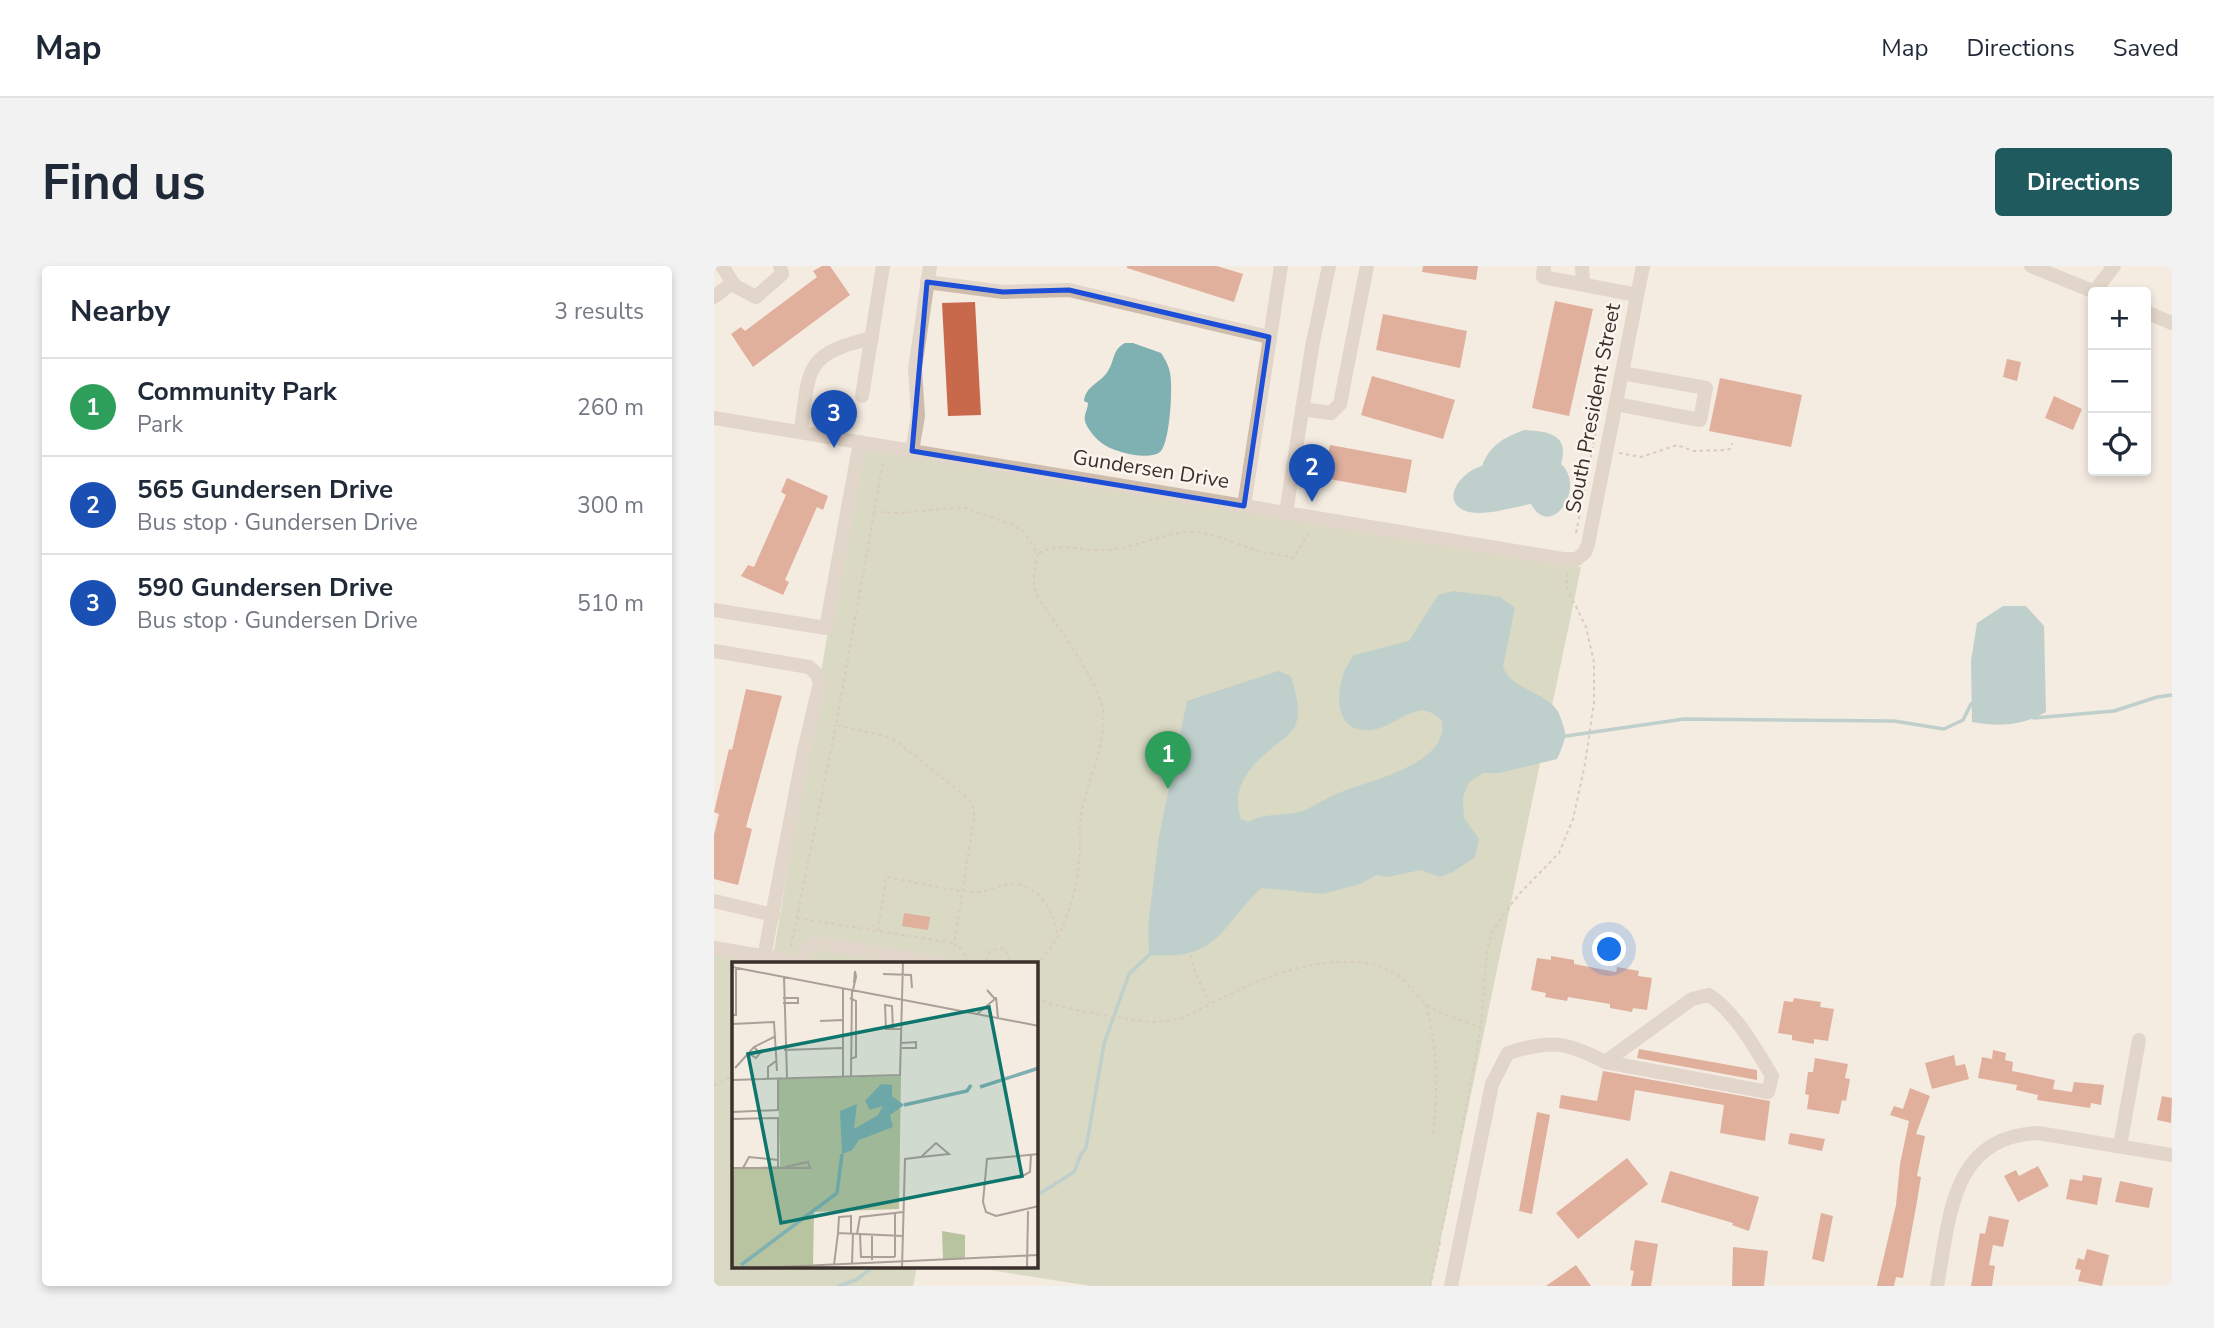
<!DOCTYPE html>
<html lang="en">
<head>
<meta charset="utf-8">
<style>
  body { margin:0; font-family:"Nunito Sans",sans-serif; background:#f2f2f3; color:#1f2937 }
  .controls { position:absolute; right:21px; top:21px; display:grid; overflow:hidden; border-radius:7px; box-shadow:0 4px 10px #0003 }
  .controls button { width:63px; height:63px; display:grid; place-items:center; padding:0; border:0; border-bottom:2px solid #e0e1e3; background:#fff; color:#1f2937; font:35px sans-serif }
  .you { position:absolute; left:896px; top:684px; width:24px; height:24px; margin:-18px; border:5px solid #fff; border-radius:50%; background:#1a73e8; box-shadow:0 0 0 10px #1a73e833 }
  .badge { display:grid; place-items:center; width:46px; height:46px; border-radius:50%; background:#1f5a5e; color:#fff; font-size:23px; font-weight:700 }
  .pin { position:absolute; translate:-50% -58px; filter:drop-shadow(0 2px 4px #0008) }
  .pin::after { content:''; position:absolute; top:37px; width:24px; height:21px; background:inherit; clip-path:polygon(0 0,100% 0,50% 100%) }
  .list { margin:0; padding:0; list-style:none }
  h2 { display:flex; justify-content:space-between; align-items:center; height:91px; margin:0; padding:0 28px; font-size:30px }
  h2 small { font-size:23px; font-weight:400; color:#747a83 }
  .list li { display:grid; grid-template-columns:46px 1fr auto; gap:21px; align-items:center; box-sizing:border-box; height:98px; padding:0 28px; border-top:2px solid #e0e1e3 }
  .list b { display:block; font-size:26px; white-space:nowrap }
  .list p { margin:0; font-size:23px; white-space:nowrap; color:#747a83 }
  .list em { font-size:23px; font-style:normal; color:#747a83 }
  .icon { flex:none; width:38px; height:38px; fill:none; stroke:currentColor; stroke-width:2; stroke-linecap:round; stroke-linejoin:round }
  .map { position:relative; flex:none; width:1458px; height:1020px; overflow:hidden; border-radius:7px }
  header { display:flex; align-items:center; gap:42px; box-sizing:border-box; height:98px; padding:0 35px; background:#fff; border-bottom:2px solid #e0e1e3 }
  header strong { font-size:33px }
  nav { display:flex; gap:38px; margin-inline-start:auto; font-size:24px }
  .intro { display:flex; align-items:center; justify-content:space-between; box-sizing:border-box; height:168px; padding:0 42px }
  h1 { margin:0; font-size:49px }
  .button { padding:18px 32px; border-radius:7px; background:#1f5a5e; color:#fff; font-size:24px; font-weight:700 }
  main { display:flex; gap:42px; padding:0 42px }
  aside { flex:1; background:#fff; border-radius:7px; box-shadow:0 4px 10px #0003 }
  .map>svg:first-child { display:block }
  .green { fill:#b8c4a0 }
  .water { fill:#7fb0b2 }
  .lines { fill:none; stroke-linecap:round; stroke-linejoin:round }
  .stream { stroke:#7fb0b2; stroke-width:3.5 }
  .building { fill:#c8694b }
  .path { stroke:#b9a596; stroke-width:2; stroke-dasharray:3.5 3.5; stroke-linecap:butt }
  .minor { stroke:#cdbbac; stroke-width:14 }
  .marked { fill:none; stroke:#1d4ed8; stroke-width:5; stroke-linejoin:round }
  .labels { text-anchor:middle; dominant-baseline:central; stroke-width:5; stroke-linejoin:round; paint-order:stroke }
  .street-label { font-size:21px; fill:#3b302b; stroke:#fbf5ee }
  .inset-river { fill:none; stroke:#7fb0b2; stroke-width:3.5 }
  .inset-road { fill:none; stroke:#aaa098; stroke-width:2 }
  .view { fill:#0f766e; fill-opacity:0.15; stroke:#0f766e; stroke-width:3.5 }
  .inset-edge { fill:none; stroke:#3b302b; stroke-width:3.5 }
</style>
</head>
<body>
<header>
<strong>Map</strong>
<nav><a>Map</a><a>Directions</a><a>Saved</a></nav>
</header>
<div class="intro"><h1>Find us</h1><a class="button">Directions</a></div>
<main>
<aside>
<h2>Nearby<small>3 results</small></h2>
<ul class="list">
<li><span class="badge" style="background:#2e9e5b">1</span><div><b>Community Park</b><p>Park</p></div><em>260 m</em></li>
<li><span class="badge" style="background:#1a4fb4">2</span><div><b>565 Gundersen Drive</b><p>Bus stop · Gundersen Drive</p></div><em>300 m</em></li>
<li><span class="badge" style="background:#1a4fb4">3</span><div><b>590 Gundersen Drive</b><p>Bus stop · Gundersen Drive</p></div><em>510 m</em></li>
</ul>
</aside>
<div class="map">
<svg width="1458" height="1020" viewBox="0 0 1458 1020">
  <rect width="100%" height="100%" fill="#f4ebe1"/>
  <!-- green -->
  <path class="green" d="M146 176 867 301 717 1020H377L257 1001H322V698H19V1001H203L199 1020H0V681L59 691Z"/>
  <!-- water -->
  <g class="water">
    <path d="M411 77H419L447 87C451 93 455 100 456 107 459 120 456 178 446 186 435 195 400 186 389 178 383 174 375 165 372 158 368 150 374 144 374 137L370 135C372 119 387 117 394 105 401 94 398 84 411 77Z"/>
    <path d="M810 164C834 165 856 168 847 198 873 221 837 275 817 238 798 241 774 250 755 246 723 237 747 205 768 200 776 179 789 172 810 164Z"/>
    <path d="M739 325 786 331 801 342 789 401C799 428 841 424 848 456 850 461 852 467 851 472 849 479 846 487 843 493L786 507H769L755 516 749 531 750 552 765 573 761 591 739 606 726 611 707 604 673 611 663 609 646 618 609 628 547 622C503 665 505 694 435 689L434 661 445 570 473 435 564 405 577 410C581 424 586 440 583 454 580 468 567 474 557 483 534 502 517 522 527 553L534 556C552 546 572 551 591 544 601 540 610 533 620 529 650 515 736 500 728 455 721 449 715 443 704 445 690 448 677 459 663 463 625 471 620 438 629 409 631 402 636 395 640 389L695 375 724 329Z"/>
    <path d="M1289 340H1312L1330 360 1332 446C1307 460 1286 461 1258 456L1257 395 1263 357Z"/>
  </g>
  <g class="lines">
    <!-- stream -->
    <g class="stream">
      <path d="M1320 452 1400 445 1443 431 1458 429"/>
      <path d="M852 470 970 453 1180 455 1230 463 1249 454 1257 438 1262 435"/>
      <path d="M322 930 360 906 367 888 372 882 390 778 415 708 435 689"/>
      <path d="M125 1020 142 1014 159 1001"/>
    </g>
  </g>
  <!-- building -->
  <g class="building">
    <path d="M108 0H116L136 29 39 101 17 68 27 61 31 65 103 11 99 5Z"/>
    <path d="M413 0H503L529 8 520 36 413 2Z"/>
    <path d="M709 0H764L762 14 708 6Z"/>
    <path d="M841 35 879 43 855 150 818 142Z"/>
    <path d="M261 36 267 149 234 150 228 37Z"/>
    <path d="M669 48 753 65 746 102 662 84Z"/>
    <path d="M1293 93 1307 96 1303 115 1289 111Z"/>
    <path d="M658 110 741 134 729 173 647 149Z"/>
    <path d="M1006 112 1088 129 1077 181 995 165Z"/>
    <path d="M1340 130 1368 143 1359 164 1331 152Z"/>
    <path d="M616 179 698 194 692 227 610 212Z"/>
    <path d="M73 212 114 230 109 244 103 241 71 314 75 316 69 329 27 310 34 299 40 301 72 229 67 226Z"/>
    <path d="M32 423 68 430 32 561 38 563 24 619 0 613V569L5 548 0 546 15 483 18 484Z"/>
    <path d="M190 647 216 651 214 664 188 660Z"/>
    <path d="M837 690 860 694V698L902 706 903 701 925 705 924 710 938 712 933 744 919 742 918 746 896 742V738L854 731 853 735 831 731 832 727 817 724 823 692 837 694Z"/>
    <path d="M1080 732 1107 736 1106 741 1120 743 1114 775 1100 773V778L1078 774V769L1064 767 1070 735 1079 736Z"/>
    <path d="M925 783 1043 804V814L923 792Z"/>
    <path d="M1279 784 1292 787 1291 794 1299 796 1298 805 1341 814 1339 823 1358 826 1360 816 1390 819 1387 839 1377 837 1376 842 1323 834 1324 829 1302 824 1303 819 1264 812 1268 791 1278 793Z"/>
    <path d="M1240 789 1242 800 1251 798 1255 813 1218 823 1211 797Z"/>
    <path d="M1101 792 1134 798 1131 812 1136 813 1132 835 1128 834 1125 848 1093 843 1095 829 1091 828 1094 806H1099Z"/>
    <path d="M889 805 1056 835 1051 875 1006 867 1010 839 921 824 916 855 845 842 847 829 883 835Z"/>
    <path d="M1196 822 1216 830 1202 868 1211 870 1203 910 1207 911 1202 941 1189 1012 1182 1011 1180 1020H1163L1182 939 1186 898 1195 855 1176 849 1180 840 1189 843Z"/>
    <path d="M1448 830 1458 832 1457 857 1443 854Z"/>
    <path d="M823 846 836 849 818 948 805 945Z"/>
    <path d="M1076 867 1111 873 1108 885 1074 878Z"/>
    <path d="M913 892 934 918 864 973 842 947Z"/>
    <path d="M1324 900 1335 920 1304 936 1290 910 1302 904 1305 910Z"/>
    <path d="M956 905 1045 931 1035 965 1018 959 1019 957 947 936Z"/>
    <path d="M1369 909 1388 912 1383 939 1352 933 1356 913 1368 915Z"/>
    <path d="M1406 915 1439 922 1435 942 1401 936Z"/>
    <path d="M1107 947 1119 950 1110 996 1098 993Z"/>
    <path d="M1275 950 1295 954 1289 981 1279 979 1275 999 1281 1000 1278 1020H1257L1266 967 1271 968Z"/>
    <path d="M921 974 944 978 937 1020H917L920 1005 916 1004Z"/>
    <path d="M1019 981 1054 985 1050 1020H1018Z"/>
    <path d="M1373 983 1395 989 1388 1020 1364 1015 1367 1004 1361 1003 1364 992 1370 994Z"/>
    <path d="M862 999 877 1020H832Z"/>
  </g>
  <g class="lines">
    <!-- path -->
    <g class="path">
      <path d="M905 187 927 191 963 179 979 185 1012 184 1016 183 1018 177"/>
      <path d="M169 197 160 246 188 247 249 241 299 259 310 266 324 288C322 299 318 313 321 325 324 333 331 341 335 347 351 372 382 413 388 440 395 469 374 515 368 544 364 562 367 580 365 597 362 630 348 676 322 699"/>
      <path d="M160 247 122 459 171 470 182 475 255 533 260 543V552L240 678 249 684 255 698"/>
      <path d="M862 267 892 114"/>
      <path d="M325 287C350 275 367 286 393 284 420 282 444 269 471 266 498 264 523 280 549 286 559 288 570 289 580 292L594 268"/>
      <path d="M83 652 239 677"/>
      <path d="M164 665 172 611C198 615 238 626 263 626 272 626 281 621 290 619 321 613 338 640 343 667"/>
      <path d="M77 680 122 459"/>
      <path d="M477 689C479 707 489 720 495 737"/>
      <path d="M258 698 272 694 276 685 287 682 292 685 296 698"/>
      <path d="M322 732C341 742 418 755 441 756 450 756 459 754 469 752 523 725 572 695 635 696 649 696 664 698 677 705 692 713 699 728 712 738 724 748 751 755 766 761"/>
      <path d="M712 739C724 783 724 823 719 869"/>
      <path d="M0 820 19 809"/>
      <path d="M747 868 767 761 773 683 779 665 792 645 807 626 845 587 859 553 871 498 880 436V396L872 361 853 322V306"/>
      <path d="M728 963 745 881"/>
      <path d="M716 1020 726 976"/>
    </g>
    <!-- minor -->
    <g class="minor">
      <path d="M8 0 21 20 42 31 68 8 66 0"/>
      <path d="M830 0 829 11 923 29"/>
      <path d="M868 0 869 18"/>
      <path d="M1317 0 1381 26"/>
      <path d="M213 16 289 26 355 24 555 71"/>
      <path d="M1380 26 1400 0"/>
      <path d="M0 31 18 17"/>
      <path d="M1432 46 1458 57"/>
      <path d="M148 130 169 0"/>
      <path d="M902 138 986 154 992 122 908 107"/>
      <path d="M588 143 617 147 626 138 653 0"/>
      <path d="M0 152 849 293H863L871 286 874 278 929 0"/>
      <path d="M87 166C95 102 90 88 158 72"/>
      <path d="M198 185 204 150 201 103 216 0"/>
      <path d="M530 240 567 0"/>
      <path d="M572 247 598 81 615 0"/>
      <path d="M0 344 112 362 146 176"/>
      <path d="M0 385 95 401 102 407 106 416 89 489 50 691"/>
      <path d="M0 635 59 649"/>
      <path d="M0 682 89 697"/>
      <path d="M89 698C91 687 93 681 104 677L229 698"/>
      <path d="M1406 880 1425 774"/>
      <path d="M737 1020 778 818 794 787C837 774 851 775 891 796L978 733 995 729C1022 747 1041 782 1058 810L1054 826 891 796"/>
      <path d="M1223 1020C1236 953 1236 870 1324 867L1458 889"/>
    </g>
  </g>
  <!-- marked area -->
  <path d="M0 0H1458V1020H0ZM213 16 289 26 355 24 555 71 530 240 198 185Z" fill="#f4ebe1" fill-opacity=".55" fill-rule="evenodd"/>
  <path class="marked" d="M213 16 289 26 355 24 555 71 530 240 198 185Z"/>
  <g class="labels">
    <!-- street labels -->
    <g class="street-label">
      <text transform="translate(879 142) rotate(-79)">South President Street</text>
      <text transform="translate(437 203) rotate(9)">Gundersen Drive</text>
    </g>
  </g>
  <!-- overview -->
  <g transform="translate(18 696)">
    <rect width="306" height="306" fill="#f4ebe1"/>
    <path d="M169 114 167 247 82 250 81 304 0 306V206L48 204 46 117ZM210 269 233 273V296L211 297Z" fill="#b8c4a0"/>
    <path d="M149 122 160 123V134L172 143 158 153 161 165 127 178 120 188 110 192 108 149 125 142 122 167 146 153 151 144 138 148 133 139Z" fill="#7fb0b2"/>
    <path class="inset-river" d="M248 125 307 106M172 143 235 129 239 123M9 303 105 231 110 192"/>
    <path class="inset-road" d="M0 5 307 64M151 12 179 13 180 26M52 15 55 116M111 26V115M121 28 124 15 123 9 122 21M264 35 266 56M51 36H66V41H51M245 52 263 37 255 28M0 53H4V6M88 59 110 58M0 62 42 60 45 109M161 67 160 44 153 43 154 67H170M170 86H184V80L170 81M52 88 110 86M16 91 24 96 28 91 22 85M118 97 124 95V39L118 36M3 106 22 85 44 74M119 115 120 28M36 117V105L44 99M0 118 168 113 171 0M0 150 46 148V117M0 157 46 156V205M307 192 255 197 251 240 254 250 264 254 307 244M0 206H78L76 200 53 205M11 206 17 195 47 198M287 216 298 210 299 192M106 271 107 255 119 254V272M125 272 128 255 171 250M128 272 129 295H163M163 295V250M140 298V274M120 302 121 272M102 303 106 271 171 274M25 306 307 293M170 306 173 197 189 195 204 181 217 192 189 195M295 306 296 249"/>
    <path class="view" d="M257 45 290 214 49 261 16 92Z"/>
    <rect width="306" height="306" class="inset-edge"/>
  </g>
</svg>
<div class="controls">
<button>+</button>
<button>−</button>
<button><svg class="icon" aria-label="locate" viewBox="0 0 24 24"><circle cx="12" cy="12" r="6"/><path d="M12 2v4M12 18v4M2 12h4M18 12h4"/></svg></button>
</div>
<div class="you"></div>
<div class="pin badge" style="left:454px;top:523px;background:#2e9e5b">1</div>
<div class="pin badge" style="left:598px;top:236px;background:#1a4fb4">2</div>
<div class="pin badge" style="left:120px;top:182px;background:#1a4fb4">3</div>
</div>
</main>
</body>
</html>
